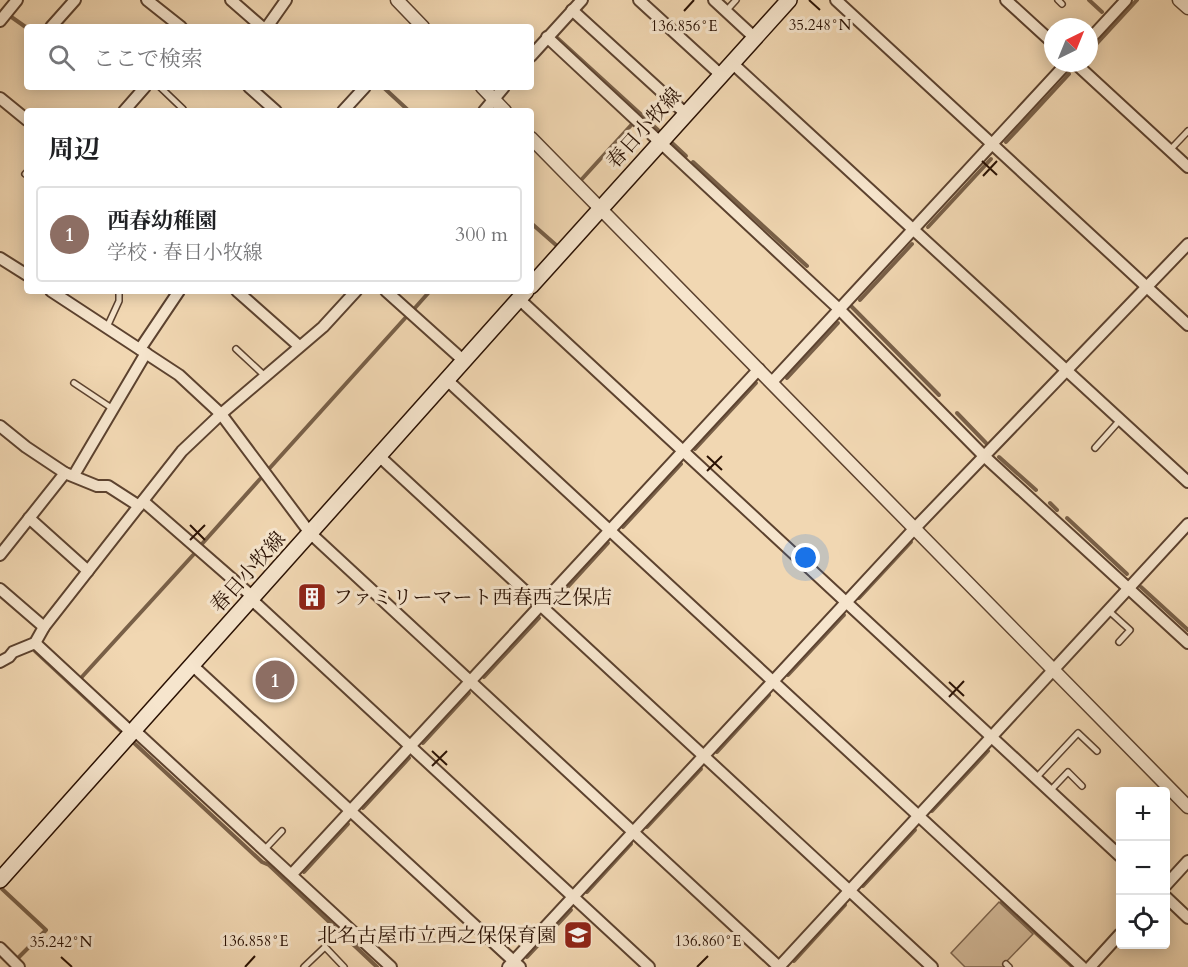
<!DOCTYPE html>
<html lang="ja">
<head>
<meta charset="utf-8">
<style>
  body { margin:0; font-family:Cardo,"Noto Serif JP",serif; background:#f2f2f2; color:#202124 }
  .controls { position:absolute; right:18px; bottom:18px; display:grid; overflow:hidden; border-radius:6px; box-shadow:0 3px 15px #0003 }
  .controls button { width:54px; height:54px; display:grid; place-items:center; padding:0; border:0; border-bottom:2px solid #e0e0e0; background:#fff; color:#202124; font:30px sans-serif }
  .compass { position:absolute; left:1044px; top:18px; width:54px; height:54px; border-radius:50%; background:#fff; box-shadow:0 3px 15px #0003; rotate:43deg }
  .you { position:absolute; left:806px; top:558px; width:21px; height:21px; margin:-15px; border:4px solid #fff; border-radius:50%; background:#1a73e8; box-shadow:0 0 0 9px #1a73e833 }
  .badge { display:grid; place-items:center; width:39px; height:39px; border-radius:50%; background:#8f2418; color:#fff; font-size:20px; font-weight:700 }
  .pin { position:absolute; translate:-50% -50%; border:3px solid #fff; box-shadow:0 2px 6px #0006 }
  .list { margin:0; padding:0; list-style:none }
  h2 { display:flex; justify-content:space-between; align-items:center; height:78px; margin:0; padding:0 24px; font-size:26px }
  h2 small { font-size:20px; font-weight:400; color:#757577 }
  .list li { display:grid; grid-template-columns:39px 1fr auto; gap:18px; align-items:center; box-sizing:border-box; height:96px; margin:0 12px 12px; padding:0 12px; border:2px solid #e0e0e0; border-radius:6px }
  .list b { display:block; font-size:22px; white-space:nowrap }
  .list p { margin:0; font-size:20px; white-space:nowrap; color:#757577 }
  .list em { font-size:20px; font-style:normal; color:#757577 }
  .icon { flex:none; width:33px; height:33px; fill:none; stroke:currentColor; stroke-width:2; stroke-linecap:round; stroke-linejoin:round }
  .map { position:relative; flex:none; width:1188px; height:967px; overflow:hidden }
  .search { position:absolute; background:#fff; box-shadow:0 3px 15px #0003; left:24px; top:24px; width:510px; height:66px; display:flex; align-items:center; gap:15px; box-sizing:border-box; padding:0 21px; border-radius:6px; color:#757577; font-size:22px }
  .panel { position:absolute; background:#fff; box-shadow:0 3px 15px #0003; left:24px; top:108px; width:510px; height:186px; border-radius:6px }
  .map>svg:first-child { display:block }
  .green { fill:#cfb594; stroke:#7c634c; stroke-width:1.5 }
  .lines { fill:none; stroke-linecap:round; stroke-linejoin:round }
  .stream { stroke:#796048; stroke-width:4 }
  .service-casing { stroke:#5c422f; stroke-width:8 }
  .minor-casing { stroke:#5c422f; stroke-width:14 }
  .tertiary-casing { stroke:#5c422f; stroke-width:15 }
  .secondary-casing { stroke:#2a1103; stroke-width:18 }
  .service { stroke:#f6e5cd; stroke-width:5 }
  .minor { stroke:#f6e5cd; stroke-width:10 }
  .tertiary { stroke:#f6e5cd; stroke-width:12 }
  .secondary { stroke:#f6e5cd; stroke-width:15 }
  .ticks { fill:none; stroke:#2a1103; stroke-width:2 }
  .labels { text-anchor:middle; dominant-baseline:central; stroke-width:6; stroke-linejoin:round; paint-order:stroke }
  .street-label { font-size:20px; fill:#2a1103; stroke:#f6e5cd }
  .poi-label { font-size:20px; fill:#2a1103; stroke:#f6e5cd; text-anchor:start }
  .ticks-label { font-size:15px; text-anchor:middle; fill:#2a1103; stroke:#f6e5cd; stroke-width:6; stroke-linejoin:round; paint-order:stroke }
</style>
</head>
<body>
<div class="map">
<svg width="1188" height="967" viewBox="0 0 1188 967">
  <rect width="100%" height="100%" fill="#f1d7b2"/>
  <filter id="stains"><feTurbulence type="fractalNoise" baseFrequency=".00333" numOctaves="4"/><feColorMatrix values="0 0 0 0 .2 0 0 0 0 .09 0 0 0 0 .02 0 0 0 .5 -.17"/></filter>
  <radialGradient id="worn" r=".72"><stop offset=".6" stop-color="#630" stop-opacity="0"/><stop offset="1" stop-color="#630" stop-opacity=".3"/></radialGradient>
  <!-- green -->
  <path class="green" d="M999 902 1033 934 1004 964 1006 967H965L951 953Z"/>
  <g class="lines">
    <!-- stream -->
    <g class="stream">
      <path d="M1089 0 1102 12"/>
      <path d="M10 16 27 28"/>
      <path d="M555 36 658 130"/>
      <path d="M1089 52 1137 0"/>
      <path d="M383 87 409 111"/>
      <path d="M671 142 686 156"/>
      <path d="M1006 142 1069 74"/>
      <path d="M693 162 807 266"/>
      <path d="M582 179 634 122"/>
      <path d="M531 223 556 245"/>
      <path d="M928 227 991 159"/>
      <path d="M860 300 912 244"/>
      <path d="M851 306 939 395"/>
      <path d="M414 309 430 291"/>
      <path d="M787 378 838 323"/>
      <path d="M957 413 986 443"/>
      <path d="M695 449 756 383"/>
      <path d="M999 457 1036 490"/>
      <path d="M268 470 407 316"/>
      <path d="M1050 503 1057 510"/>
      <path d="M1067 518 1127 574"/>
      <path d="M623 527 681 464"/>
      <path d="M201 545 260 479"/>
      <path d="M1141 587 1188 630"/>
      <path d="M859 598 911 542"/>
      <path d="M554 602 608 543"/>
      <path d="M35 651 121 731"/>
      <path d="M788 675 844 615"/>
      <path d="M484 677 539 618"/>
      <path d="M80 679 194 554"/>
      <path d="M133 742 262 862 269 865 377 967"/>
      <path d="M423 743 469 693"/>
      <path d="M717 752 769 695"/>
      <path d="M363 808 409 758"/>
      <path d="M932 811 988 751"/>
      <path d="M647 827 701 769"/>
      <path d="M304 872 348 824"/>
      <path d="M863 886 915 830"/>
      <path d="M1 888 46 930 19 957"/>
      <path d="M587 892 631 844"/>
      <path d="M1002 902 1073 967"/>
      <path d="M527 957 571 910"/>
      <path d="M794 961 845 905"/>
    </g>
    <!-- service casing -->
    <g class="service-casing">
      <g id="service">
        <path d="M1058 0 1062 4"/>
        <path d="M726 11 736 0"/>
        <path d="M160 87 183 109"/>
        <path d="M1170 150 1188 131"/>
        <path d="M25 174 27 172"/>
        <path d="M107 327 119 301V291"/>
        <path d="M236 349 265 376"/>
        <path d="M74 383 113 409"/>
        <path d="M1095 448 1120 420"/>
        <path d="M1109 611 1130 630 1119 642"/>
        <path d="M1036 778 1078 733 1097 751"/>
        <path d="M1050 791 1068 772 1082 786"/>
        <path d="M265 849 282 831"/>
        <path d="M1006 964 1009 967"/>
        <path d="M304 967 325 947 344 967"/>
      </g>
    </g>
    <!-- minor casing -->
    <g class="minor-casing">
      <g id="minor">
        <path d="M147 0 181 27"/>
        <path d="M231 0 262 27"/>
        <path d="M639 0 721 75"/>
        <path d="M714 0 755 38"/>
        <path d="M836 0 1188 325"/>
        <path d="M1006 0 1053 43"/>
        <path d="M572 10 686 114"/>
        <path d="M0 21 17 0"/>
        <path d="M51 27 75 0"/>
        <path d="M267 27 286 0"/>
        <path d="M547 37 839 309 984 456 1188 643"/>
        <path d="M1089 40 1126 0"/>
        <path d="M531 56 582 0"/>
        <path d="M732 63 1188 482"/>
        <path d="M1075 63 1188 167"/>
        <path d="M249 87 276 111"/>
        <path d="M0 98 27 120"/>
        <path d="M124 111 145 87"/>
        <path d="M343 111 365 87"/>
        <path d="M484 111 504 87"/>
        <path d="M0 258 27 275"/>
        <path d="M51 291 179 375 221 414 310 533 779 967"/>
        <path d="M237 291 299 346"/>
        <path d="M386 291 464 361"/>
        <path d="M519 299 1120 856"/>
        <path d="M140 349 179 291"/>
        <path d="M447 380 1082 967"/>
        <path d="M772 382 1067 63"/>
        <path d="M0 426 26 447 65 473 97 486H108L139 506"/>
        <path d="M379 456 932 967"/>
        <path d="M74 475 146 353"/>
        <path d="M143 501 253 597"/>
        <path d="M29 518 88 571"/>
        <path d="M0 555 65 473"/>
        <path d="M0 589 44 627"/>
        <path d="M251 599 649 967"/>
        <path d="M35 643 132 733"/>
        <path d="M0 662 9 657 13 652 35 643 44 627 182 451 221 414 323 327 356 291"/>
        <path d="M192 665 520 967"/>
        <path d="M134 730 391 967"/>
        <path d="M292 874 759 369"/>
        <path d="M1166 885 1188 861"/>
        <path d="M1166 897 1188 918"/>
        <path d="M0 948 19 967"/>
        <path d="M508 967 915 528 1188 244"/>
        <path d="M779 967 1188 524"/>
        <path d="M1090 967 1120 934"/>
      </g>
    </g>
    <!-- tertiary casing -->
    <g class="tertiary-casing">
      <g id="tertiary">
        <path d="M397 0 423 27"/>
        <path d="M1179 0 1188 8"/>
        <path d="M482 87 505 111"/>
        <path d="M531 138 1188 807"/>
      </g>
    </g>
    <!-- secondary casing -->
    <g class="secondary-casing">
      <g id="secondary">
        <path d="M531 286 789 0"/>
        <path d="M0 880 526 291"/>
      </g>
    </g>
    <!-- service -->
    <use href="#service" class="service"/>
    <!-- minor -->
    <use href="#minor" class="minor"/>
    <!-- tertiary -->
    <use href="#tertiary" class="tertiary"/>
    <!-- secondary -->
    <use href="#secondary" class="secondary"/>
  </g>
  <!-- ticks -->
  <path class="ticks" d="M809 0 820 10M684 11 694 0M982 161 997 175M983 176 997 161M707 456 722 470M707 471 722 456M190 525 205 540M190 540 205 525M949 682 964 696M949 697 964 681M432 751 447 765M432 766 447 751M61 957 72 967M245 967 255 956M697 967 708 956"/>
  <!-- icons -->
  <defs>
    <g id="building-square" transform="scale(1.5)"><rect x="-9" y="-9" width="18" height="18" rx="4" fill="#8f2418" stroke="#f6e5cd"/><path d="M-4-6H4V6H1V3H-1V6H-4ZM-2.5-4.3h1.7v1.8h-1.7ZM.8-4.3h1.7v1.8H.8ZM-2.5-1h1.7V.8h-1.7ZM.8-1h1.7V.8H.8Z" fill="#fff"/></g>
    <g id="school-square" transform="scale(1.5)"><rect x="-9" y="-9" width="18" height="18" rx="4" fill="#8f2418" stroke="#f6e5cd"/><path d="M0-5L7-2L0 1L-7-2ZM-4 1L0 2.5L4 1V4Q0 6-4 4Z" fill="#fff"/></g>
  </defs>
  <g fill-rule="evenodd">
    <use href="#building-square" x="312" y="597"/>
    <use href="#school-square" x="578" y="935"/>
  </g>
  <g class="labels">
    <!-- street labels -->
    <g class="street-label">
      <text transform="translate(644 128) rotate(-48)">春日小牧線</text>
      <text transform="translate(248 572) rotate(-48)">春日小牧線</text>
    </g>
    <!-- poi labels -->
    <g class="poi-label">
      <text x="333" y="597">ファミリーマート西春西之保店</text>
      <text x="557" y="935" text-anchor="end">北名古屋市立西之保保育園</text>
    </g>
  </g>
  <g class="ticks-label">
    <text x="820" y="30">35.248°N</text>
    <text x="684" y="31">136.856°E</text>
    <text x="255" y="946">136.858°E</text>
    <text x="708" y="946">136.860°E</text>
    <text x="61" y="947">35.242°N</text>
  </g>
  <rect width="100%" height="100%" filter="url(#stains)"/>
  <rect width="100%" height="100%" fill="url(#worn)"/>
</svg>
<div class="controls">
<button>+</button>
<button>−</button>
<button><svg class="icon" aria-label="locate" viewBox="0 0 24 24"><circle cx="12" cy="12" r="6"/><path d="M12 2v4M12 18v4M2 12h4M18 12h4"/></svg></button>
</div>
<svg class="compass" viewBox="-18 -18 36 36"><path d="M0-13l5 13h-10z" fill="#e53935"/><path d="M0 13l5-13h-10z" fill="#757577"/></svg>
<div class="you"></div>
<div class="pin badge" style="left:275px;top:680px;background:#8d6e63">1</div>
<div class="search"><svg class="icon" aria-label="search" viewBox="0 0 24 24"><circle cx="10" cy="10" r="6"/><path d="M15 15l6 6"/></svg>ここで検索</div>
<section class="panel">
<h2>周辺<small></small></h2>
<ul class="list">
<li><span class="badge" style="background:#8d6e63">1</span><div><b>西春幼稚園</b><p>学校 · 春日小牧線</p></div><em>300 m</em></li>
</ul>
</section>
</div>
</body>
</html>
